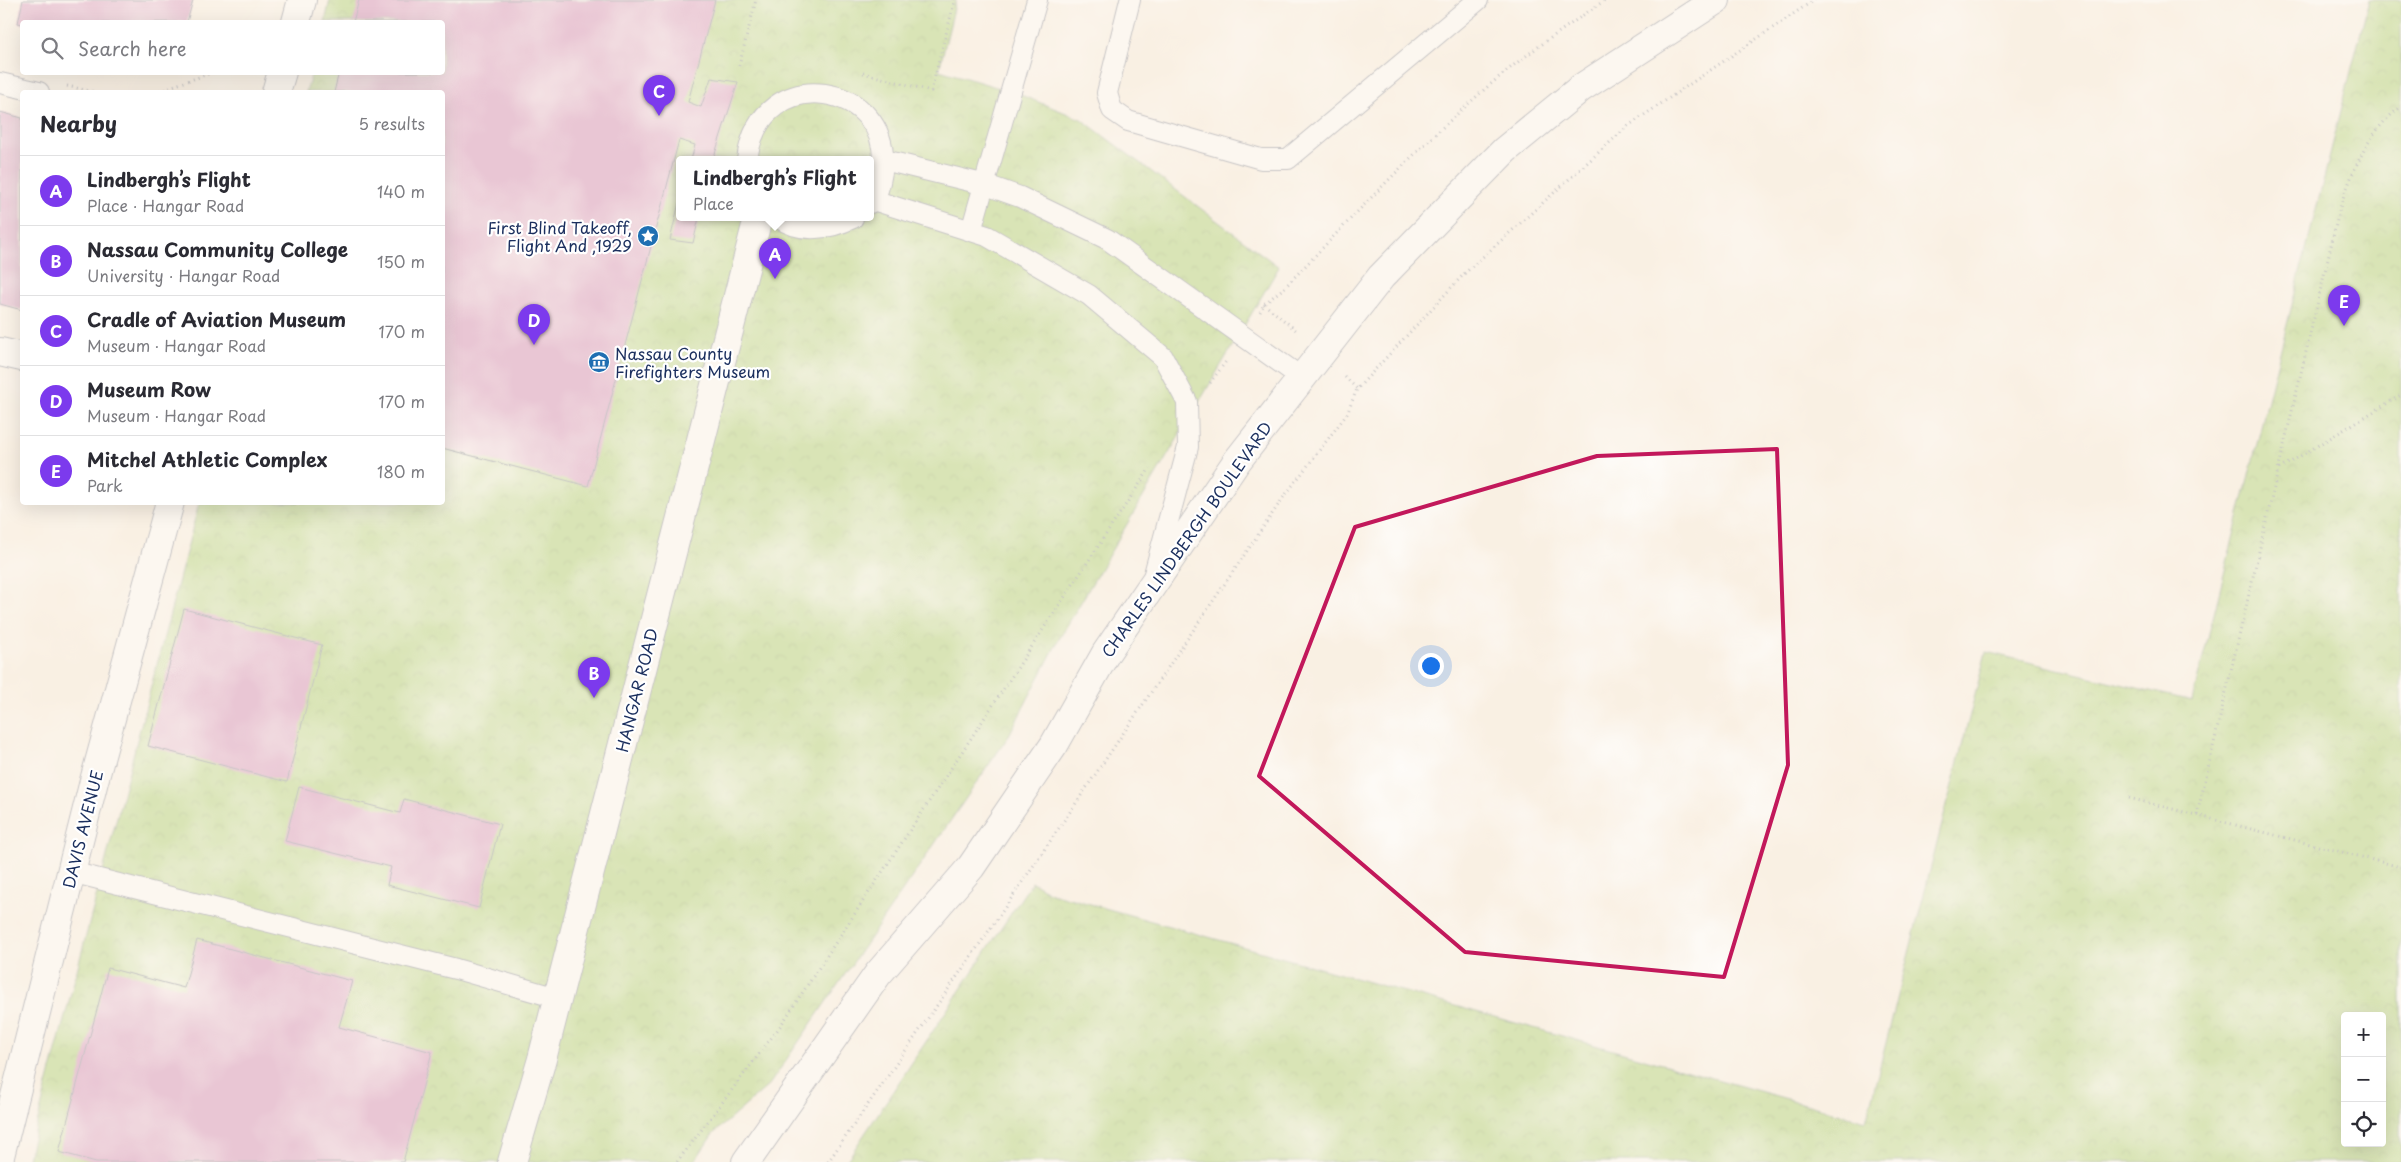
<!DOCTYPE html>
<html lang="en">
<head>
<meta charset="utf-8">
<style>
  body { margin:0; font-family:"Playpen Sans",sans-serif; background:#f2f2f3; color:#2b2b33 }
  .controls { position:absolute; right:15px; bottom:15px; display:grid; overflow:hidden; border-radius:5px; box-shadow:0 5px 20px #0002 }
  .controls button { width:45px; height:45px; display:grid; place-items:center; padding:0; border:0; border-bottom:1px solid #e1e1e2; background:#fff; color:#2b2b33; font:25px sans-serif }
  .you { position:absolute; left:1430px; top:665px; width:18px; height:18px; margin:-12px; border:4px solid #fff; border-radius:50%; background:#1a73e8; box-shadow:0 0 0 8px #1a73e833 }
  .badge { display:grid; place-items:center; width:32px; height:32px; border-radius:50%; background:#7c3aed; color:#fff; font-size:16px; font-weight:700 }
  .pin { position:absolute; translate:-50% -41px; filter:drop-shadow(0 1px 2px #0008) }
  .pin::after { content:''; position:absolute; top:26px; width:18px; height:15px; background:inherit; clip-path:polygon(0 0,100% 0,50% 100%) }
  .popup { position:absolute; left:676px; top:156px; width:198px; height:65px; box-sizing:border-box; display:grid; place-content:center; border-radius:5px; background:#fff; filter:drop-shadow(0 1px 4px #0005); font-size:16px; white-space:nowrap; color:#7c7c81 }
  .popup b { font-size:19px; color:#2b2b33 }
  .popup::after { content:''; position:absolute; left:50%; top:100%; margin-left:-10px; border:10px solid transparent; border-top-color:#fff }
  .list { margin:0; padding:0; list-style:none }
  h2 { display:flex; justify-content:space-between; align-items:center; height:65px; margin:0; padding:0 20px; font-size:21px }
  h2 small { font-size:16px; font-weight:400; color:#7c7c81 }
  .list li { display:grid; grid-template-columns:32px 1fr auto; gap:15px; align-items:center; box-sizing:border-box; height:70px; padding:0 20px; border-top:1px solid #e1e1e2 }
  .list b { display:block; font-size:19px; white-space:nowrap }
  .list p { margin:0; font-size:16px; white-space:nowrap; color:#7c7c81 }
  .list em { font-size:16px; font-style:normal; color:#7c7c81 }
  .icon { flex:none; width:28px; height:28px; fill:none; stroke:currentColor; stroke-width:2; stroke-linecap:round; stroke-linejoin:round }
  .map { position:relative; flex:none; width:2401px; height:1162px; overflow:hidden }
  .search { position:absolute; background:#fff; box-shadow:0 5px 20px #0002; left:20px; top:20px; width:425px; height:55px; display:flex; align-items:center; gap:12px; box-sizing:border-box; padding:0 18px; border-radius:5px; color:#7c7c81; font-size:19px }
  .panel { position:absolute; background:#fff; box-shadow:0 5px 20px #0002; left:20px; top:90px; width:425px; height:415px; border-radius:5px }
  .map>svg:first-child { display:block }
  .park { fill:url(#park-crowns); stroke:#66826e; fill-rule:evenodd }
  .building { fill:#d593c1 }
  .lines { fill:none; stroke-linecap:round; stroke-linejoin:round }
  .service-casing { stroke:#8a90a0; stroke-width:22 }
  .minor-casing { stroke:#8a90a0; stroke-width:30 }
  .tertiary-casing { stroke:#8a90a0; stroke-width:30 }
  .path { stroke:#8a90a0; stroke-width:3; stroke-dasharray:1 4; stroke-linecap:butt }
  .service { stroke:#fff; stroke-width:20 }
  .minor { stroke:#fff; stroke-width:28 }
  .tertiary { stroke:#fff; stroke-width:28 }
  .marked { fill:none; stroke:#c2185b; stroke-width:4; stroke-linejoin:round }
  .labels { text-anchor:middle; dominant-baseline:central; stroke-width:4.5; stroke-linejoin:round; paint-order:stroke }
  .poi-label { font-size:16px; fill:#1b2f5e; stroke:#fff; text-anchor:end }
  .street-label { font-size:16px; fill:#1b2f5e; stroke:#fff }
</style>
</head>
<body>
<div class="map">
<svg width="2401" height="1162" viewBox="0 0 2401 1162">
  <defs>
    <pattern id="park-crowns" width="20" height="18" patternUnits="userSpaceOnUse" patternTransform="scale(1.25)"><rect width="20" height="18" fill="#b1d57e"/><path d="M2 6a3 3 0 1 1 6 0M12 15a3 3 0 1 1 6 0" fill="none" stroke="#98b76f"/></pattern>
  </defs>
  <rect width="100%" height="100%" fill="#fff"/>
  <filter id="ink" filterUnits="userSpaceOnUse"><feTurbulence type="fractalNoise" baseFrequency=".02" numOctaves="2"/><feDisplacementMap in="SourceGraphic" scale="10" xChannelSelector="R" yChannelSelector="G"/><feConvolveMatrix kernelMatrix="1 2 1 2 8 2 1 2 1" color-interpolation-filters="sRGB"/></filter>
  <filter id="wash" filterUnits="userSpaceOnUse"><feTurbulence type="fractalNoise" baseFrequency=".0096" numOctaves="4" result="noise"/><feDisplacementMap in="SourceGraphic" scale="20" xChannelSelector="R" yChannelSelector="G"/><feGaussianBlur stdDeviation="1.12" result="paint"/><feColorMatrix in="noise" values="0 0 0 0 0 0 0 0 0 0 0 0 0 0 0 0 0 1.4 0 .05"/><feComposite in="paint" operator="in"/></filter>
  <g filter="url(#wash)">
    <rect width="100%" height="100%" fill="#f9f0e3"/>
    <!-- park -->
    <g class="park">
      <path d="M330 0H956L939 70 1013 92 1081 119 1279 267 1058 641 1008 737 769 1085 713 1134 694 1162H27L199 503 442 502V92H306L312 73 442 72V22H325ZM680 160H870V218H680Z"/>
      <path d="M2369 0H2401V1162H846L1032 882 1051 893 1866 1121 1986 652 2192 701ZM2345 1016H2382V1143H2345Z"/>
    </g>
    <g id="blocks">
      <!-- building -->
      <g class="building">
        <path d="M23 0H193L187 22 22 24 18 23Z"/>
        <path d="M359 0H715L688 102 701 107 711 78 738 82 713 160H691L695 145 679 140 588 486 442 448V92H334L339 72H442V22H353Z"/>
        <path d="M0 112 22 118V310L0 304Z"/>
        <path d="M679 203 680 218H699L693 243 670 240Z"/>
        <path d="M184 609 322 645 287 782 148 746Z"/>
        <path d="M299 787 400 813 404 799 500 824 479 908 387 885 391 867 285 841Z"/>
        <path d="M197 940 352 981 339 1027 432 1052 403 1162H96L59 1152 108 968 184 988Z"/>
      </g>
    </g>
  </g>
  <g filter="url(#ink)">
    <use href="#blocks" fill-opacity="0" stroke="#8a90a0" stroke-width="1"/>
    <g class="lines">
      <!-- service casing -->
      <g class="service-casing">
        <g id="service">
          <path d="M1130 0 1107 93 1112 110 1128 121 1261 159H1288L1478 0"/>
          <path d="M0 83 39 92"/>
          <path d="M747 160C760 57 896 83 882 172 880 182 878 197 870 203"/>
          <path d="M884 160 986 185 1020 197 1107 239 1302 378"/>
          <path d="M873 200 987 236 1089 295 1163 357 1187 402 1188 447 1154 574"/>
          <path d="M779 218C801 234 830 229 853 218"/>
          <path d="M971 231 1037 0"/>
          <path d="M71 872 456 969 557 998"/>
        </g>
      </g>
      <!-- minor casing -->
      <g class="minor-casing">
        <g id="minor">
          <path d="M296 22 302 0"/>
          <path d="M276 92 282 72"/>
          <path d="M0 352 22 357"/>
          <path d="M0 1156 94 781 170 502"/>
          <path d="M512 1162 542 1059 758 218"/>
        </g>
      </g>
      <!-- tertiary casing -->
      <g class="tertiary-casing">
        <path id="tertiary" d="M746 1162 878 974 971 867 1054 745 1106 653 1237 461 1381 277 1505 150 1581 88 1716 0"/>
      </g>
      <!-- path -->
      <g class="path">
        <path d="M739 66 756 0"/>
        <path d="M863 73 931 91 955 0"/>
        <path d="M67 86 95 92"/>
        <path d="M155 92 214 72"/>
        <path d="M1264 304 1297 331"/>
        <path d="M1260 312 1264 304 1285 287C1347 223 1408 157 1475 98 1515 61 1561 31 1605 0"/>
        <path d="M1345 377 1357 389"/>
        <path d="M1210 383 1227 360"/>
        <path d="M2279 469 2401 395"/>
        <path d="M2129 798 2401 867"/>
        <path d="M2197 815 2341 203C2355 168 2368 130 2401 107"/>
        <path d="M677 1162 779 1028 1150 468"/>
        <path d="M828 1162 1004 909 1283 498 1347 414 1357 389 1465 273 1628 126 1814 0"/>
      </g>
      <!-- service -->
      <use href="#service" class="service"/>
      <!-- minor -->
      <use href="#minor" class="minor"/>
      <!-- tertiary -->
      <use href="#tertiary" class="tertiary"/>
    </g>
  </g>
  <!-- marked area -->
  <path d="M0 0H2401V1162H0ZM1777 449 1788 765 1724 977 1465 952 1259 776 1355 527 1597 456Z" fill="#f9f0e3" fill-opacity=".55" fill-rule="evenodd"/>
  <path class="marked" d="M1777 449 1788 765 1724 977 1465 952 1259 776 1355 527 1597 456Z"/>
  <!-- icons -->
  <defs>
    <g id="sight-disc" transform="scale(1.125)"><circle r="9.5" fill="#1f6fb2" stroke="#fff"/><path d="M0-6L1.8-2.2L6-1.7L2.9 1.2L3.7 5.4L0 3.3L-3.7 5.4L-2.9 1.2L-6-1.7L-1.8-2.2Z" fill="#fff"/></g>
    <g id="museum-disc" transform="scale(1.125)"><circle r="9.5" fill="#1f6fb2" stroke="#fff"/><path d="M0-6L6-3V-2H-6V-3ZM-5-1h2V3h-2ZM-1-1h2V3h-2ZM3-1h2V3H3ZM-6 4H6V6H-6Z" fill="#fff"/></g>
  </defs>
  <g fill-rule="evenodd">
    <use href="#sight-disc" x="648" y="236"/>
    <use href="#museum-disc" x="599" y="362"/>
  </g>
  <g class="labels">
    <!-- poi labels -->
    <g class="poi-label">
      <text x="632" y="227">First Blind Takeoff,<tspan x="632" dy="18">Flight And ,1929</tspan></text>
      <text x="615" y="353" text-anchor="start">Nassau County<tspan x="615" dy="18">Firefighters Museum</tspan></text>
    </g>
    <!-- street labels -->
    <g class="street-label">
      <text transform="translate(1186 539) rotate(-55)">CHARLES LINDBERGH BOULEVARD</text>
      <text transform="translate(636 690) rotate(-76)">HANGAR ROAD</text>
      <text transform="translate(82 829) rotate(-76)">DAVIS AVENUE</text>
    </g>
  </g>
</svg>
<div class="controls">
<button>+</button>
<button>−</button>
<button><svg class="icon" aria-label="locate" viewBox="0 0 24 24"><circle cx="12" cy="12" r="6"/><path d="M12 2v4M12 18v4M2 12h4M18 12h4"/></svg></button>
</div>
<div class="you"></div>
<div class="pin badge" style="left:775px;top:279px">A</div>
<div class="popup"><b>Lindbergh’s Flight</b>Place</div>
<div class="pin badge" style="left:594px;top:698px">B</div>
<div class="pin badge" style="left:659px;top:116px">C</div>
<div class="pin badge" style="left:534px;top:345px">D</div>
<div class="pin badge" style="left:2344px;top:326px">E</div>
<div class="search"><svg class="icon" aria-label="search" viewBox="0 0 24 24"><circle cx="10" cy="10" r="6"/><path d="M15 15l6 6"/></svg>Search here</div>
<section class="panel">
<h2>Nearby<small>5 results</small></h2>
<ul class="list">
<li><span class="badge">A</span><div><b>Lindbergh’s Flight</b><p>Place · Hangar Road</p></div><em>140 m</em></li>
<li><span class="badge">B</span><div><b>Nassau Community College</b><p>University · Hangar Road</p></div><em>150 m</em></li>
<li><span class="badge">C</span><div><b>Cradle of Aviation Museum</b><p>Museum · Hangar Road</p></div><em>170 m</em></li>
<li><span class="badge">D</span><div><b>Museum Row</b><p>Museum · Hangar Road</p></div><em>170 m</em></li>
<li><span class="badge">E</span><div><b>Mitchel Athletic Complex</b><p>Park</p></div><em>180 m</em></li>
</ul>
</section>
</div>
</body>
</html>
